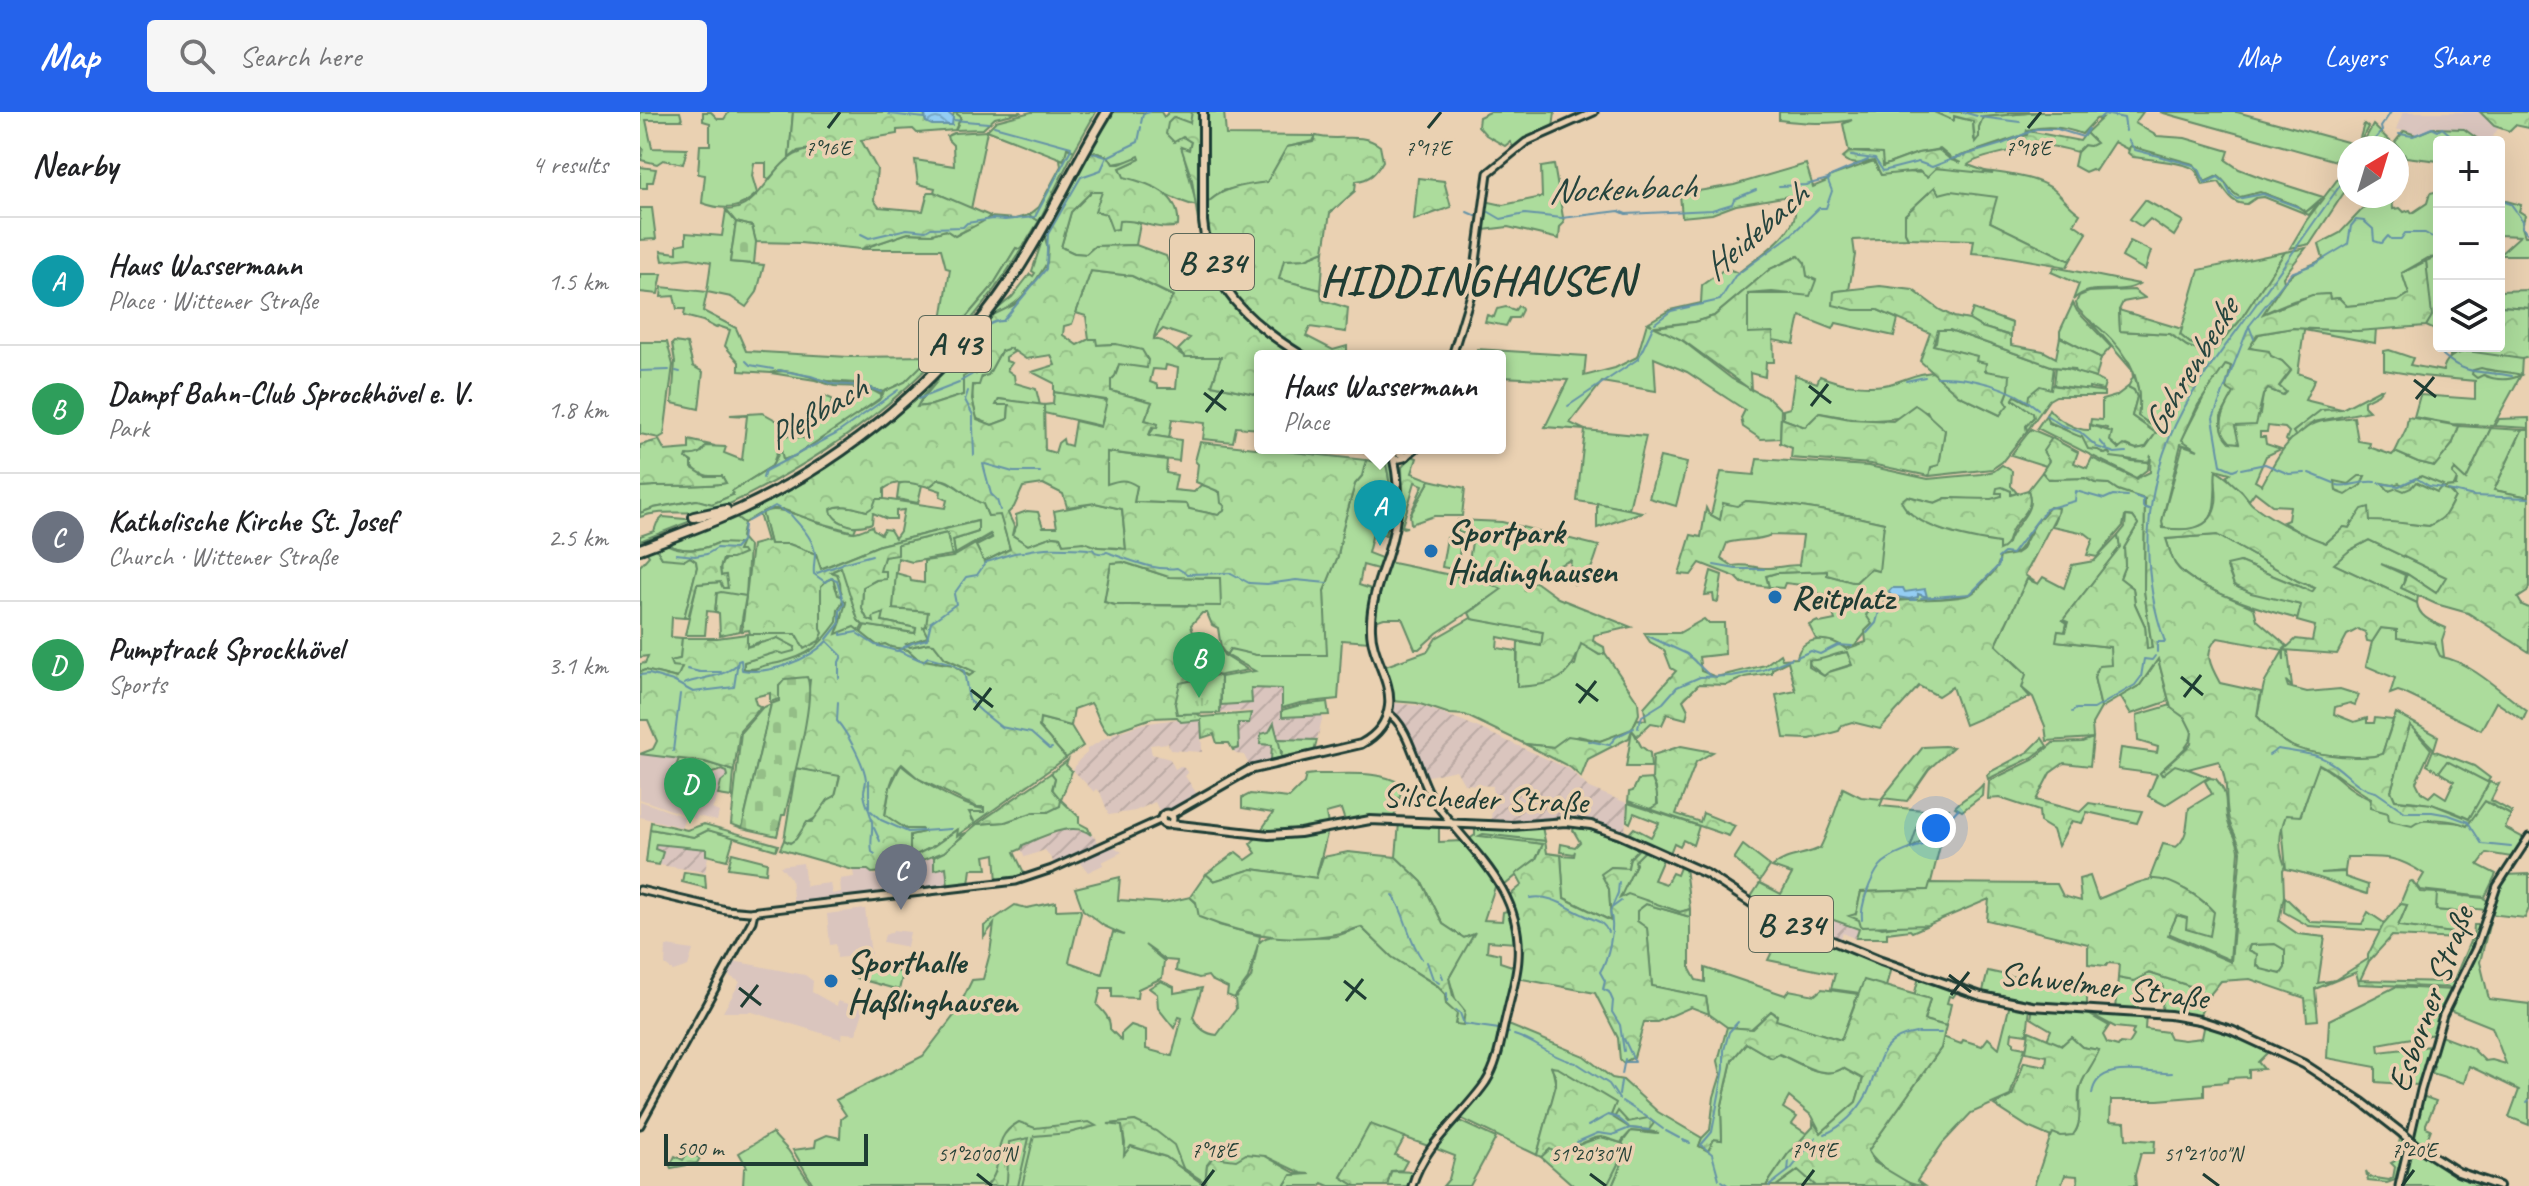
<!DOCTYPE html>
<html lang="en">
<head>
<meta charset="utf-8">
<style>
  body { margin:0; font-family:Caveat,sans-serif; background:#f6f6f6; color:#202124 }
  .controls { position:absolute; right:24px; top:24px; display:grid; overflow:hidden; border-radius:8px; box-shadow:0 8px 32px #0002 }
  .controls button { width:72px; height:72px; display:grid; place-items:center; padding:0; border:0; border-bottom:2px solid #e0e0e0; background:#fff; color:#202124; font:40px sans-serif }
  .compass { position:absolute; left:1697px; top:24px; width:72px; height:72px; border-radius:50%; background:#fff; box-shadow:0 8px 32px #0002; rotate:38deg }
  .scale { position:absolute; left:24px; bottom:20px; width:204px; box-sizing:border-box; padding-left:8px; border:4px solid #1f3d34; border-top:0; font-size:22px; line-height:28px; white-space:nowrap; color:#1f3d34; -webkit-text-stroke:6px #ead1b2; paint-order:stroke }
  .you { position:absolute; left:1296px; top:716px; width:28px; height:28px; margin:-20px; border:6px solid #fff; border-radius:50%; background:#1a73e8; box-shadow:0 0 0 12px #1a73e833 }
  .badge { display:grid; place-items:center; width:52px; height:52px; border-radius:50%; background:#2563eb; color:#fff; font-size:26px; font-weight:700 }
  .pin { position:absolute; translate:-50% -66px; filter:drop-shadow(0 2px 4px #0008) }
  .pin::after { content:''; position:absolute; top:42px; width:28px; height:24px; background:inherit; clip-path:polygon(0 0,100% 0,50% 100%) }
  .popup { position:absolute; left:614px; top:238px; width:252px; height:104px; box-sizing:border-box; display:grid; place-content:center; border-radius:8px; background:#fff; filter:drop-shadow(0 2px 6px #0005); font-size:26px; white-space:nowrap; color:#757577 }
  .popup b { font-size:30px; color:#202124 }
  .popup::after { content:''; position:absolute; left:50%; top:100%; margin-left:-16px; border:16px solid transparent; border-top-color:#fff }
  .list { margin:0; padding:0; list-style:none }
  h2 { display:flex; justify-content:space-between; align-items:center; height:104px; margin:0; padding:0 32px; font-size:34px }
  h2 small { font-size:26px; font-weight:400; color:#757577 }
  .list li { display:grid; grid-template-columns:52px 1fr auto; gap:24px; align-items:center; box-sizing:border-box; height:128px; padding:0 32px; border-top:2px solid #e0e0e0 }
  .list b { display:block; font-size:30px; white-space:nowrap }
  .list p { margin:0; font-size:26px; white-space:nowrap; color:#757577 }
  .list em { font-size:26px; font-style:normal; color:#757577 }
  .icon { flex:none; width:44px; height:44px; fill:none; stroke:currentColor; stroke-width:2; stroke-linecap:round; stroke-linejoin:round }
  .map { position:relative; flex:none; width:1889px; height:1074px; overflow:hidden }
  header { display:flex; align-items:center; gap:48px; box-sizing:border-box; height:112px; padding:0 40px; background:#2563eb; color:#fff }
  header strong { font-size:38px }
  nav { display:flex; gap:44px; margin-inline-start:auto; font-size:28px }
  .search { width:560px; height:72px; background:#f6f6f6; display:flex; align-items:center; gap:20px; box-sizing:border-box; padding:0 28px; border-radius:8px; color:#757577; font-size:30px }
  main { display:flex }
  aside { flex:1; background:#fff }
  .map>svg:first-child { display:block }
  .built { fill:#dac5be }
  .industrial { fill:url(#industrial-furrows) }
  .green { fill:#acdc9c; stroke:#668c68; stroke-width:2; fill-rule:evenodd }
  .forest { fill:url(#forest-crowns); stroke:#668c68; stroke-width:2; fill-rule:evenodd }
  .wetland { fill:url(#wetland-marsh); stroke:#668c68; stroke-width:2 }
  .cemetery { fill:url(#cemetery-stones); stroke:#668c68; stroke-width:2 }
  .park { fill:url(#park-tufts); stroke:#668c68; stroke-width:2 }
  .water { fill:url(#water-waves); stroke:#6593a7; stroke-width:2 }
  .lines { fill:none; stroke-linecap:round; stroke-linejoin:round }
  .stream { stroke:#6593a7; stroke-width:2 }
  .secondary-casing { stroke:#1f3d34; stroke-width:11 }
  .primary-casing { stroke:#1f3d34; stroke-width:12 }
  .motorway-casing { stroke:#1f3d34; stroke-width:14 }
  .secondary { stroke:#ead1b2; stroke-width:5 }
  .primary { stroke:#ead1b2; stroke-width:6 }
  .motorway { stroke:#ead1b2; stroke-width:8 }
  .primary-bridge-casing { stroke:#1f3d34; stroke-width:12; stroke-linecap:butt }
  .primary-bridge { stroke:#ead1b2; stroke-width:6 }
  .ticks { fill:none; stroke:#1f3d34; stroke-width:3 }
  .poi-dot { fill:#1f6fb2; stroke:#ead1b2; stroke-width:3 }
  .labels { text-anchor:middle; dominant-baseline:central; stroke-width:7; stroke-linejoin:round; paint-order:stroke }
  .shield { fill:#ead1b2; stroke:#5c695a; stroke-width:2 }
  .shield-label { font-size:32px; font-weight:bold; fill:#1f3d34 }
  .poi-label { font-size:34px; font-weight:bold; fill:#1f3d34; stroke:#ead1b2; text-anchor:start }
  .street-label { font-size:34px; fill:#1f3d34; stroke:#ead1b2 }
  .water-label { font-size:36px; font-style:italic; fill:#25443e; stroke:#ead1b2 }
  .district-label { font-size:42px; font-weight:bold; letter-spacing:2px; fill:#1f3d34; stroke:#ead1b2 }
  .ticks-label { font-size:20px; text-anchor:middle; fill:#1f3d34; stroke:#ead1b2; stroke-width:7; stroke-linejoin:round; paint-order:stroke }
</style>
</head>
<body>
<header>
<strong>Map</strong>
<div class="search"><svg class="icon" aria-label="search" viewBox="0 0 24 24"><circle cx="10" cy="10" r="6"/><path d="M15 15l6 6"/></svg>Search here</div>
<nav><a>Map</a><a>Layers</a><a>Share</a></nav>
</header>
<main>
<aside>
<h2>Nearby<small>4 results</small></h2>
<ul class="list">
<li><span class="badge" style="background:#0f9aa8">A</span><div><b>Haus Wassermann</b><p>Place · Wittener Straße</p></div><em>1.5 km</em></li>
<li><span class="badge" style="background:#2e9e5b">B</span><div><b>Dampf Bahn-Club Sprockhövel e. V.</b><p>Park</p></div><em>1.8 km</em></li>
<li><span class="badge" style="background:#6b7280">C</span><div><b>Katholische Kirche St. Josef</b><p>Church · Wittener Straße</p></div><em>2.5 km</em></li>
<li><span class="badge" style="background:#2e9e5b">D</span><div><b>Pumptrack Sprockhövel</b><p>Sports</p></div><em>3.1 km</em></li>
</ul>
</aside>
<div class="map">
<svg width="1889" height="1074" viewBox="0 0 1889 1074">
  <defs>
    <pattern id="industrial-furrows" width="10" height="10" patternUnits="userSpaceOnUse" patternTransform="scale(2)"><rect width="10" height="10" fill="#dac5be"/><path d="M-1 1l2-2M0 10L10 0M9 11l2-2" fill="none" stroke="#bbaaa4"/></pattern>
    <pattern id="forest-crowns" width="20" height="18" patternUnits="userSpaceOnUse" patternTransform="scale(2)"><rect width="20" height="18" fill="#acdc9c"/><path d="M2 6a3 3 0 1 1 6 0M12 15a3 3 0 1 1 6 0" fill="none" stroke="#94be87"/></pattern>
    <pattern id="wetland-marsh" width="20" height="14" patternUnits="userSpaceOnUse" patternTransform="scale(2)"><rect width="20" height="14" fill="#acdc9c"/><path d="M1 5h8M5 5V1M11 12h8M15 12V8" fill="none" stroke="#94be87"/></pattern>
    <pattern id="cemetery-stones" width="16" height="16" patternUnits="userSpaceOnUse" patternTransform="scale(2)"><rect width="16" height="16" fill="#acdc9c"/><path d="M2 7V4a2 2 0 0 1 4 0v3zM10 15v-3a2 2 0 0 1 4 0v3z" fill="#94be87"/></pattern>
    <pattern id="park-tufts" width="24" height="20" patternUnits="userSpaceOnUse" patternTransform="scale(2)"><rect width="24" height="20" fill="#acdc9c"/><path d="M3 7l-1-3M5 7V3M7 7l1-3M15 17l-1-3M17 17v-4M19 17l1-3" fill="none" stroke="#94be87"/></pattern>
    <pattern id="water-waves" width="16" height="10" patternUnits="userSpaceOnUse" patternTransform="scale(2)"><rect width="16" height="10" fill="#94cdf3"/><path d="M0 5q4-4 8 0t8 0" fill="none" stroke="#78a8c6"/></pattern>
  </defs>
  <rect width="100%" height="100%" fill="#ead1b2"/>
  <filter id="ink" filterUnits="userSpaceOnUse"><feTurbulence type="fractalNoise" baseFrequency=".0125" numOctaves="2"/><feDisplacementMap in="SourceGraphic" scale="16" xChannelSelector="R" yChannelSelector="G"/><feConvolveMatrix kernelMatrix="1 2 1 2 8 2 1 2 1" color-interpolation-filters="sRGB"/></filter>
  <g filter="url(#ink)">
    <!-- built -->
    <g class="built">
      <path d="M1763 0H1840L1859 15 1849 30H1842L1824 17 1793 16 1776 23 1756 17Z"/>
      <path d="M0 642 39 647 36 655 56 661V665L76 662 83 658 87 660 88 664 72 697 79 700 77 709 58 704 56 707 0 687Z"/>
      <path d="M0 689 45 705 41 715 0 705Z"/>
      <path d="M473 734 482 740 462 750 463 753 448 760 439 749Z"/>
      <path d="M294 745V758L306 754 308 774 250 780V759L268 758 269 753Z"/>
      <path d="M163 751 166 774 190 771 192 782 201 780 200 767 214 765 213 758H228L234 763H247L249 784 154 793 151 767 140 754Z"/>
      <path d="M225 797 231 842 197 846 196 832 190 833 187 802Z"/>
      <path d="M253 818 270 820 267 835 243 830 245 823 252 820Z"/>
      <path d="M26 834 53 838 48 854 33 859 25 853Z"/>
      <path d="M93 849 165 863 173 869 172 880 197 894 198 889 224 897 216 922 203 921 201 927 112 900H83L100 870 86 862Z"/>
    </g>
    <!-- industrial -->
    <g class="industrial">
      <path d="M610 576 642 577V605L683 603 677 628 637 627 634 613 621 632H632L631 648 610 655 604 643 596 642 593 638 599 636 598 611 611 606V599L580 601 581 593 612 591Z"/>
      <path d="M752 591 782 594 823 609 929 657 949 676 987 691 985 720 982 722 958 712 925 706 873 711 851 710 853 674 824 672 816 658 784 665 761 608 751 597Z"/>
      <path d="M538 607 541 610 561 608 562 640 530 638 528 631 510 633 512 642 530 647 535 657 540 654 544 656 548 661 545 664 559 685 522 705 515 690 495 699 469 703 460 680 457 677 454 680 433 658 439 648 447 641V637L469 624 471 626 473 622 501 612Z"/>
      <path d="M427 717 446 719 455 725 459 733 415 752 405 738 385 745 381 737 383 733Z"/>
      <path d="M15 732 67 737 68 744 65 760 19 753 23 740 14 737Z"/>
      <path d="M1182 802 1219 817 1216 827 1203 821 1199 830 1174 819Z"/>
    </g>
    <!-- green -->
    <g class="green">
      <path d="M0 0H40L42 8H6L12 36 47 37 43 52 23 48 17 52 1 48 3 36 0 35Z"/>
      <path d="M63 0H71L78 7H84L89 0H153L149 46 129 67 126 66V51H114L112 64 117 81C100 98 85 99 62 91L65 63 58 62 60 33H70V11L63 9Z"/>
      <path d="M314 0H382L355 6 343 17 315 18 321 5Z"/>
      <path d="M391 0H456L434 39 428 36 424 48 347 18 356 9Z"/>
      <path d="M471 0H521L524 5 529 0H552L551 12 543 25 551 30 549 38 542 36 557 94C529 88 513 72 484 66L480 56 500 47 473 52 468 44 450 39Z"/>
      <path d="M565 0H584L586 23 676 24 673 29 647 35 628 70 582 79 565 93 568 38Z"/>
      <path d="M850 0H915L913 16 874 36 870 30 865 34 846 23 838 14 839 5Z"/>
      <path d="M1139 0H1294L1333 9 1334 27 1339 25V15L1343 5 1400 0H1503L1495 11 1517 24 1545 26 1589 39 1586 48 1599 57 1620 65 1683 85 1666 100 1655 93 1624 81 1600 86 1592 81 1578 64 1565 70C1553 44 1514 45 1490 34L1489 38 1474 30 1455 59 1452 57 1445 60 1434 54 1437 40 1444 33 1450 34 1455 31 1446 21 1462 6 1456 7 1442 22C1423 15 1407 13 1387 18L1386 22 1312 47 1300 37 1278 41 1243 54 1229 40H1209L1203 12 1212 8C1188 13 1164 11 1139 8Z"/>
      <path d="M1520 0H1597L1718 33 1724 12 1728 15 1717 36H1709L1707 52Z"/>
      <path d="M1793 16 1824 17 1842 30H1799V49L1766 45 1755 30 1764 19 1776 23Z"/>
      <path d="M347 19 331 97 294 80 295 76 278 72 275 48 314 54 313 33 308 28 307 24 314 21Z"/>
      <path d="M1234 49 1241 63 1257 60 1290 61 1296 56C1326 58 1389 59 1413 77 1423 85 1429 95 1440 102L1434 112 1447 121 1430 149 1350 110 1356 85 1299 83 1295 75 1265 103V120L1268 126 1213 128 1215 143 1209 178 1197 179 1214 198H1238L1258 207 1254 224 1196 211 1193 217 1160 204 1154 232 1133 228V221L1108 222V182H1163C1167 167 1170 156 1158 144L1130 157 1074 204 1054 210 1016 214 1043 229 1092 267 1130 287 1141 298 1140 326 1121 327 1103 315 1101 306 1105 298 1047 260 1014 246 1016 279 962 270 930 311 945 318 1006 324 989 397 937 389 945 318 905 315 928 268 860 265V244H835L837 237 946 244 944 264 975 256 997 245 1007 211 1012 213 1009 210 1030 198 1061 191 1062 173 1086 156 1098 161C1114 148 1153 123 1155 102 1155 96 1151 89 1149 84L1096 93 1072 102 1042 105 1040 82 1094 73 1166 52 1173 75 1185 70 1191 64Z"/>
      <path d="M914 53 924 111 920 115 919 127 868 115 843 118 845 89 863 93 902 85 901 55Z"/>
      <path d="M0 55 16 57 13 70H7V76H0Z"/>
      <path d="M463 79 466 102 478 117V109L488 107 500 112 496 133 455 134 446 142 434 141 421 135 431 100 451 80Z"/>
      <path d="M1799 79V145L1788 146 1762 161 1769 182 1758 189 1707 194 1699 186 1690 187 1689 182C1664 183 1643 192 1621 203 1631 189 1640 171 1654 161 1664 154 1675 153 1683 146L1679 132 1700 121 1734 85 1752 84 1753 97 1760 96 1764 100 1770 98 1772 101 1787 91 1790 81Z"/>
      <path d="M1859 87 1881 93 1879 99 1885 103 1882 115 1885 124H1889V143H1859L1880 124 1859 123Z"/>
      <path d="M1505 88 1543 109 1534 124 1510 107 1502 115 1490 107Z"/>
      <path d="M0 96H12L16 127 0 128Z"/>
      <path d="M86 98 96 110 90 150 124 153 117 180 106 195 91 185 67 180 63 199 96 216 106 239 209 245 292 244 265 270 243 280 215 271 188 269 140 258 131 261 99 259V250L85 234 90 218 78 214 76 216 63 209 44 204 45 197H37L34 184 21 185 22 175 67 180 71 150 49 146 23 149 21 139 37 141V133L46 131V121L82 124Z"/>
      <path d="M389 103 399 109 381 138 376 136 352 175 305 230 299 227 310 157 306 156 301 137H221L268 121 291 122 306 118 315 124 350 105 375 107Z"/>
      <path d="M404 123C407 131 409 139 407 148 403 171 371 199 349 204L372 185 390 162 393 164 395 161 392 159Z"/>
      <path d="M1490 129 1511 139 1505 158 1482 145Z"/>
      <path d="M684 139 681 178 638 167 643 148 665 147Z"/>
      <path d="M1645 140 1599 210 1574 239 1550 231 1540 223 1559 158Z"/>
      <path d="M1793 146H1799V220L1786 214 1791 204 1786 149Z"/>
      <path d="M1414 155 1499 172C1478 185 1450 169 1433 188L1439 172 1411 160Z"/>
      <path d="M451 159 492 164 534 185C528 193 515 218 514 227L522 229 545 245H582L572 273 620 283V317L596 315 593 330 563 327 565 311 532 307 529 326 509 323 517 312 505 308 512 290 471 279V268C482 259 478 245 476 232L456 233V227H449L446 204 436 201ZM526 253 538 256 536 276H518V273L510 270 513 257 525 258Z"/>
      <path d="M0 162H22L18 182 0 180Z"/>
      <path d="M1494 178 1505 186 1483 190 1479 198 1480 219 1530 222 1547 234 1572 243 1535 293 1523 321 1498 304C1501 285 1498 267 1489 250L1438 197 1436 191 1439 184 1449 180Z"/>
      <path d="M1859 179 1888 178 1889 196 1859 194Z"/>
      <path d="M1433 191 1437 199 1471 235 1461 246 1420 225V219Z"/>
      <path d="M878 194 881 195 882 198 878 206H870L866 214 845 210 847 203 854 205 857 197 866 195 875 198Z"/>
      <path d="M1333 197 1372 211 1371 224 1341 215 1329 208Z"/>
      <path d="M1653 216 1717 219 1736 216 1735 231 1664 218 1658 261 1675 267 1665 288 1701 297 1681 299 1653 320 1656 324 1648 330 1646 328 1649 320 1645 316 1628 314 1627 320H1620V325H1625L1626 332 1641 337 1626 344 1615 369 1622 373C1634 350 1649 320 1676 311 1688 307 1702 307 1714 305L1718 329 1730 331 1729 335 1752 343 1755 340 1778 350 1794 354 1812 333 1819 314 1851 316 1826 369 1815 358 1817 367 1814 374 1805 375 1815 385 1804 406 1789 414C1763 411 1739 409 1712 410L1709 416 1704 415 1686 431 1665 424 1643 410 1648 408 1650 394 1632 393 1615 380 1609 388 1601 378 1591 373 1587 364 1590 361 1576 357C1574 399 1581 424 1523 416L1522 409 1543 333 1558 338 1541 329 1571 271 1586 252 1591 254 1595 280 1581 304V312L1596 325 1595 314 1620 302 1623 283 1628 276 1638 281 1639 275 1651 259 1642 249 1609 235 1619 222Z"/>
      <path d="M1298 218H1310L1414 255 1411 277 1389 291 1375 284 1373 288 1393 300 1394 305 1386 314 1387 319 1362 350 1352 357 1289 364 1291 355 1299 353 1305 318 1291 307 1287 299C1244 312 1223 309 1180 301L1165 315 1143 307V298L1150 296 1155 263 1177 271 1180 264C1200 273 1234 278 1256 270 1269 266 1278 261 1293 260L1318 283 1360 303 1369 278 1335 249 1336 244 1292 233 1296 230Z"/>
      <path d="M331 226 339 227C341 259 328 259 323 283L292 293 276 295 298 268 294 266Z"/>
      <path d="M0 230H27L33 253 24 323 19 326 0 322Z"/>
      <path d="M34 230 47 232 53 254 63 260 59 297 32 291 35 250 32 232Z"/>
      <path d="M370 236 374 240 366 245V249L372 251 367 258 374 263 375 271 396 277 400 293 359 287 369 293 368 307 352 313 337 307C333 291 325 267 348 263L361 239Z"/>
      <path d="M1749 238 1773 246 1770 253 1803 259C1808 227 1859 243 1882 246L1881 263 1853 314 1812 312 1774 305 1780 283 1835 287V269L1781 264 1744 258V239Z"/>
      <path d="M1416 255C1429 257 1453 264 1465 271L1463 278 1449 275V278L1414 273Z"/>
      <path d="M1488 275 1494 278 1497 285 1492 304 1516 321 1506 335 1496 337 1487 333 1480 337 1470 329 1467 316 1450 313 1451 307 1462 308V288L1476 284Z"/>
      <path d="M214 276 232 278 243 284 199 316 155 344 143 348 137 340 132 354 92 379 93 383 72 392 56 388 14 396 0 401V375C29 372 56 376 86 371L82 364C65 366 55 361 46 346L47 342 62 340 66 334 86 335 84 341 102 348 107 304 90 303 123 301 150 316 148 324 169 327 168 322 185 284 192 287 190 296C205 292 212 292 214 276Z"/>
      <path d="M414 280 468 289 461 314 404 301V293L413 292Z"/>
      <path d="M1406 303 1409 311 1442 325 1452 336 1491 349 1509 350 1508 357 1496 366 1397 316Z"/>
      <path d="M1889 306V316L1855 314 1859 307Z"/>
      <path d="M1391 317 1412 326 1404 339 1409 349 1406 354 1371 343Z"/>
      <path d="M1882 318H1889V385L1854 378Z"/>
      <path d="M467 340 527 348 526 361 537 363 534 378 554 380 561 373C575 375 587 383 584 399L578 403 549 397 547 392 494 390 497 374 466 372Z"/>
      <path d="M1020 345 1047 351 1036 394 1009 386Z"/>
      <path d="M1117 347 1229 354 1288 367 1341 362 1354 359 1362 353 1372 359 1371 374 1377 381 1371 383V379L1356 381 1362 380V384L1351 388 1306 386 1295 391 1268 384 1266 399 1302 418 1359 431V437L1368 431C1375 408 1396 403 1388 378L1402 360 1408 367 1445 366 1455 371 1469 372 1478 378 1505 386 1504 478 1512 536 1507 538 1505 514 1495 492 1493 476 1480 466 1485 453 1484 436 1498 412 1493 405 1485 404 1483 414 1457 445 1447 443 1453 427 1445 421 1412 414 1417 402C1409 406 1398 409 1393 415 1380 432 1385 442 1360 445L1358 456 1332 482 1294 488 1272 490 1256 487 1232 494V513L1214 535 1206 537 1203 534 1176 527 1169 513 1178 509 1180 511 1195 508 1187 483 1170 480V474L1145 471 1143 476 1129 475 1126 464 1136 461 1187 459V463L1216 470 1230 457 1238 459 1244 411C1198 400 1153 392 1106 389L1080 408 1071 403 1081 360 1114 363Z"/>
      <path d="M726 348 746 352C752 377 752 398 745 423L733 421 728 441 744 447 741 458 723 453 719 473 734 478 730 530 702 528 698 587 660 591 642 596V577L611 576 612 591 581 593V565L615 559 586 543 590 537 686 543 684 479 698 444 703 415 715 372 722 364Z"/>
      <path d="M299 367C314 369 327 386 343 391L348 404 360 402 370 437 344 450 336 434 352 426 350 422 315 442 313 428 338 420 337 409 240 433 180 457 176 442 149 432H130L122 402C136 387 190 419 214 420 220 420 226 416 232 414L233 417 241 422 244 417 250 418 255 426 260 419 264 398 256 399V407H247L233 401 232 411C215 417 202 415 189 400L190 397C201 391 215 396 227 399L236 387H244L305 396 307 388 300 385 301 379 289 375Z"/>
      <path d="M790 368 825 376 822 404H794L771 412 770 403Z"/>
      <path d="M266 369 282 373 278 391 257 387 259 372Z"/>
      <path d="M455 391 482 397 486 438C476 433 468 437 458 435 442 432 440 431 423 432L420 425 413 424 388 433 372 423 377 413 376 403 387 399 398 400 403 415H417L414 399Z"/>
      <path d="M94 403 104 411 101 425 109 434 106 484 77 481 75 500 67 499 65 523H45L57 472 81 470 85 466V463L81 464C78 449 86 446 98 440L78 431C61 439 43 440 26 432Z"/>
      <path d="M23 405 45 407 61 405 0 429V424L14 419 17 411Z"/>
      <path d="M307 421 312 443 272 450 258 446 253 497 288 499V525L267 532 270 535 288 531 294 532 305 546 335 560 330 564 313 553 278 547 268 538 250 535 245 532 238 534 221 521 225 513 275 521 276 516 242 509 243 502 234 510 227 507 222 497 223 475 236 468 244 445 258 432Z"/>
      <path d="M1577 423 1658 469 1675 476 1673 480 1600 450 1587 456 1594 473 1599 476 1661 493 1658 507C1628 499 1550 478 1534 450 1530 444 1529 434 1526 427Z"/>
      <path d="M1478 424 1480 435 1423 508 1427 511 1425 520 1418 519 1417 529 1471 535V553L1454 565 1461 596 1452 612 1453 626 1407 629 1405 614 1393 585 1382 576 1386 561 1356 533 1387 467 1398 472 1403 465 1424 476 1432 453 1454 449Z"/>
      <path d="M807 426 821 428 817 458 802 455Z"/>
      <path d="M1729 428 1807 465 1796 481 1767 462 1741 452 1765 463 1762 476 1778 484 1777 491 1693 452 1710 438Z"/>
      <path d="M16 436 22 446 50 445 56 449 57 455 44 506 32 505 31 525 42 526 40 547 31 549 43 555 37 566 5 558 0 560V552L5 551 8 544 0 545V454L9 444 6 439Z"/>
      <path d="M483 450 529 465 581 466V494L567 501 549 493H475L464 490 471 451Z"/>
      <path d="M748 450 849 471 863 477 797 521 779 537H775L762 506H744L733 510Z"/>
      <path d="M202 455 218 508 223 513 220 519 214 516 195 523C201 513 205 501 202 490 199 497 200 508 195 514 190 519 189 523 185 529 174 545 122 558 104 557V550L137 540 154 539 155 535 119 530 106 535 107 522H157L161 532 181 527V474L187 468 193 466 196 477 202 481 190 460Z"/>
      <path d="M831 506 903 520 902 534 858 525 857 536 877 539V574L935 553 941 531 959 543 965 541 998 590 999 602 992 617 1001 634 1010 641 1011 655H986L992 618 960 629 938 624 914 635 885 632 825 603 810 602 777 591 752 589 743 555 788 539 796 526Z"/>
      <path d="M1741 516 1758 518 1757 526 1794 531 1802 545C1829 549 1865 583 1887 599L1883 608 1856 590 1841 618 1764 581 1758 579 1750 582 1755 566 1726 554 1732 530Z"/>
      <path d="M1644 538 1648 539 1652 575 1646 569 1648 575 1667 580 1700 577 1719 583 1715 593 1710 591 1695 595 1694 602 1714 610 1727 606V611H1734L1735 606 1753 608 1742 642C1725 649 1665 642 1650 633 1637 626 1627 615 1617 604L1624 572 1643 539 1644 548Z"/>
      <path d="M1207 540 1213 552 1189 560 1184 564 1170 553 1169 548Z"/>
      <path d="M1518 547 1529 589 1491 602 1480 584 1500 573Z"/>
      <path d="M687 590 689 603 642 605V598L660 593Z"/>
      <path d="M131 592 102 716 91 712 101 620 122 596Z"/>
      <path d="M1531 593C1572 624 1544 635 1520 660L1522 663 1535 652 1569 665 1525 693 1508 684 1517 662 1478 657 1481 636 1517 641 1518 635 1498 629 1497 603Z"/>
      <path d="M400 606 431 614 443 634 426 646 399 615Z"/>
      <path d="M1770 613 1791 637 1776 670 1781 680 1789 685 1795 679 1806 686 1814 669 1799 660 1807 648 1850 671 1829 707C1805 694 1782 689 1755 688L1751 679Z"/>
      <path d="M639 627 677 628 674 640 641 646 642 640 637 630Z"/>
      <path d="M39 646 65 650 94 659 92 685 78 683 81 670 88 664 87 660 82 658 56 666V661L36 655Z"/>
      <path d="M428 648 426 653 432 659 421 688 439 705V711L448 716 451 723C434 708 402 725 383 733L381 737 374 740 386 765 357 770 355 742 345 744 347 757H331L329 772 308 774 306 755 294 758V745L304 740 337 712 365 710 394 700H408L415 666 411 661Z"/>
      <path d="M1678 652C1691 658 1698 667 1709 675 1724 686 1759 702 1778 707 1795 712 1811 707 1827 713L1845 689 1871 703 1865 716 1884 726 1871 745 1847 741 1838 753 1856 762 1845 785 1780 778 1777 774 1784 762C1755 742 1741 745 1707 745L1705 759 1681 761 1705 760V765L1728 773 1727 782C1700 774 1674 762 1646 757L1642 714 1646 702 1661 703Z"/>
      <path d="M261 653C278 668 322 695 345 697V700L331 706 335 711 316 724V718L294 734 270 746V723L284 720 281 717H266L245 704 250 675Z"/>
      <path d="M156 656 200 663 196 684 188 688 177 705 167 711 157 727 150 731 144 728Z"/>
      <path d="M675 662C702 663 740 657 763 673L754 705H718L705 709 701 697 686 701 688 713 619 721 633 701 602 696V686L610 682 649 686 664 671 666 663Z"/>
      <path d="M1570 666 1576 667C1592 686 1582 693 1589 713 1593 722 1598 728 1599 739L1590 848 1528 821 1537 803 1547 806 1573 800C1559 782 1535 770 1512 768L1511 763 1523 732 1536 735C1548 726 1547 710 1549 696L1572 682 1565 669Z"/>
      <path d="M1012 667 1017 681V694L1010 697 988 689 989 680 993 679 998 668Z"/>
      <path d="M1203 676 1221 685 1243 687 1240 694 1283 698 1271 736 1305 714 1289 778 1221 780 1216 802 1211 804 1242 816 1267 812 1288 813 1272 820 1270 818 1247 821V826H1216L1219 817 1152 793 1145 807 1109 788 1120 771 1141 782 1152 762 1132 755C1146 742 1165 744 1180 736 1190 716 1196 697 1203 676Z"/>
      <path d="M988 691 1059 714 1053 733 1043 728 1040 734 1034 731 1029 744 987 724 994 716 1011 725 1019 711 994 701 990 711 987 709Z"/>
      <path d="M759 711 799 716V730L823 729 857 769 844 808 862 809 863 800 870 798 876 831 848 829 847 839 860 842V850L875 855 855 947 847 966 791 1035 730 1013 701 1065 716 1074H689L682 1071 681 1074H644L651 1063 663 1062 625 1044 567 1053 566 1071 543 1056 495 1009 474 1012 482 1013 485 1041 490 1034 526 1045 566 1074H174L153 1038 175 1035 176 1028 187 1023 200 1026 201 1007 206 1003 196 988 283 944 316 901 332 868 343 867 350 841 354 812 344 825V814L375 793 387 796 416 790V798L440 797 441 800 429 850 462 862 473 820 484 823 464 814 443 798 435 776 480 765 478 788 524 791 550 785 579 813 620 824 619 831C630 816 676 828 696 824 704 822 713 818 721 815L752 845 797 874 805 882 806 892 818 902 823 913 809 866 832 823 824 826 803 812 782 770 756 745ZM618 832 611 866 595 886 596 897 577 923C565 922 558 916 553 905L562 876 534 881V875L521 869 509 876 517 882 518 896 534 916 539 905 542 906 532 944 506 937V918L491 913 481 922V928L470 917C471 907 464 900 457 893L461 876H472V885L497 886 498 877 522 866 524 849 505 833 526 848 537 849 536 859 559 866 568 864 571 868 588 876 587 883 594 886 608 867Z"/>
      <path d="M835 713 902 715 905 729 841 723 904 732 896 747 865 773 828 728 835 723Z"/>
      <path d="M936 713C955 716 986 722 998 738L990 746 988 756 971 755 962 762 969 777 971 809 924 786 921 743 934 744 935 739 934 742 920 740 921 732 935 735 940 730 933 718Z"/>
      <path d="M10 717 54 725 68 718 94 725 87 748 66 743V737L16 732 15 737 23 740 19 753 6 751Z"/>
      <path d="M688 718 676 766 612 757 574 769 566 762 596 740 606 748 616 741 610 732 618 724Z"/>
      <path d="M1103 733 1130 754 1120 769 1094 747Z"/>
      <path d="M1007 737 1024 745 1014 768 1026 772 1032 761 1037 763 1041 753 1045 755 1050 797 1040 800 988 783 979 786 996 752 994 749Z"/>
      <path d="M92 741 127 750 126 761 88 756Z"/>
      <path d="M44 760 65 763 66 776 42 770Z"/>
      <path d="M1889 762V796L1885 806 1849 802 1865 763Z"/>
      <path d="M1772 769 1780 780 1797 781V798L1819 800 1820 822 1758 814 1767 793 1760 792 1769 770Z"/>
      <path d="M1645 785 1671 810 1722 812 1728 800 1744 811 1741 819 1669 814 1644 800Z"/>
      <path d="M1006 792 1050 805V857L1056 868 1065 870V856L1145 883 1149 878 1175 883 1182 877 1218 882 1201 928 1135 908 1137 903 1131 899 1111 917 1087 915 1069 902 1066 885 1012 874 1007 817 997 809V799Z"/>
      <path d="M1848 805H1851L1840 850 1849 887 1889 892V1013L1869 1005 1879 978 1829 954 1824 971 1792 961 1794 954 1790 953 1798 923 1832 936 1845 949 1852 948 1866 952 1852 915 1807 897 1834 847Z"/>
      <path d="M1146 811 1251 855 1246 875 1225 869 1220 881 1191 877 1195 862 1128 848Z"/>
      <path d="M1635 832 1645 838V856L1641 862 1621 858 1608 838 1610 833Z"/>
      <path d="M1348 859 1447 881V896L1392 893 1342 883Z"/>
      <path d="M1509 861 1550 874 1568 885 1559 905 1522 900 1523 873 1502 871 1501 883 1497 886 1498 898 1475 897 1478 866 1494 869Z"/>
      <path d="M1279 865 1318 878 1313 885 1309 884 1307 891 1311 892 1306 914 1284 908 1290 887 1274 884Z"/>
      <path d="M1755 875 1814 878 1794 922 1738 932 1739 940 1791 934 1777 973 1736 970V955L1687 946 1689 908Z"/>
      <path d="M1370 892 1390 896 1387 922 1372 920 1371 928 1374 930V934L1385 936 1370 984 1331 1001 1303 1031 1277 1069 1284 1074C1267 1074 1237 1055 1228 1039L1301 936 1303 925 1321 932 1323 928 1342 934 1348 926 1359 936Z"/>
      <path d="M1393 896 1441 898 1469 914 1463 923 1467 931 1478 934 1480 931 1489 932 1494 924 1492 922 1494 917 1475 915 1445 899 1506 902 1505 917 1527 920 1530 926 1544 928 1562 926 1565 911 1631 937 1618 950 1624 957 1609 958V965L1588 966 1587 970 1564 972V984L1518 988H1471L1470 1009 1485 1010 1486 1027 1515 1029 1514 1041H1501L1495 1063 1496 1074H1438L1437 1064 1425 1063 1421 1074H1394L1412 1020C1451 1036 1435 993 1441 973 1445 960 1454 951 1459 938L1442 935 1431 925 1422 933 1407 928 1411 918 1391 906Z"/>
      <path d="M866 912 944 944 972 966 983 968 1018 1000 1062 1026 1059 1034 1068 1038 1074 1027 1082 1028 1081 997 1092 948 1106 931 1132 946 1139 942C1158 950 1184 969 1203 956L1223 966 1216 990 1181 1021 1172 1004 1149 985 1143 996 1157 1005 1152 1012 1167 1022 1148 1042 1126 1074H972L986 1042 983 1032V1045L967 1074H934L901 1045 909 1037 921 1042 938 1033 961 1025 982 1031 991 1019 1016 1022C1001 1018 984 1014 971 1003L975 991 912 955 916 974 897 1043 818 1005 843 977Z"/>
      <path d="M1782 984 1796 989 1786 1012V1015L1791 1017 1784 1036 1772 1026Z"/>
      <path d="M817 1008 856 1026 830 1074H803L809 1067 815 1044 794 1036Z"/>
      <path d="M1753 1018 1766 1028 1755 1068 1747 1071 1728 1069 1726 1059 1729 1065 1749 1068 1753 1066 1755 1055 1751 1051 1755 1049 1760 1027Z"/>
      <path d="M132 1021 148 1038 172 1074H103L104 1057 107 1055 99 1041Z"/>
      <path d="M1771 1032 1804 1055 1844 1074H1763Z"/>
      <path d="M1159 1058 1176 1074H1136Z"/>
      <path d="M751 1059 775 1060 771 1074H747Z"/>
    </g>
    <!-- forest -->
    <g class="forest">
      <path d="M153 0H284L286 10 311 13 314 0 321 5 315 18 277 21 273 17 257 18V22L221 28 237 57 234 88 239 95 283 99 288 80H294L350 104C345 111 324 118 315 124L306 118 292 122 268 121 221 137 160 131 116 130 112 114 96 110 86 98C121 98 130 52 159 41 176 34 198 33 216 30L158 39 149 46Z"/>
      <path d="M552 0H561C565 45 557 90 564 135L562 136 552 68 541 35 549 38 551 30 543 25 534 30 526 22 528 11 534 5 550 11Z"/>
      <path d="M1294 0H1399L1343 5 1339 15V25L1335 30 1333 9 1314 4V9Z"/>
      <path d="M1840 0H1889V16L1875 13 1869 19 1854 14Z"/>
      <path d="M1733 13 1754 33 1720 36Z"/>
      <path d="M1388 19 1440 29 1446 21 1456 31 1450 34 1444 33 1437 40C1427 37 1417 34 1406 34 1392 34 1337 44 1328 53L1353 62 1296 56 1287 65 1279 59 1241 63 1234 49C1222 51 1212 55 1202 46L1209 40 1242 42 1243 54 1278 41 1299 38 1311 48 1321 51 1312 47 1387 23Z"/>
      <path d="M676 24C698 30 720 19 740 34L743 49C736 61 730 68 716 69L715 79 690 101 684 139 665 147 644 148 639 167 681 178 682 188 708 196 706 220 670 215 666 224 693 238 707 234V244H668L633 223 595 188 575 153 569 131 565 93C584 74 603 74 627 70L647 35 673 30Z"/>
      <path d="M1490 34 1554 52 1565 70 1578 64C1588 70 1589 81 1600 85L1620 80 1655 93 1666 100 1679 90 1669 103 1624 85 1616 86 1607 92C1591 92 1588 82 1579 70L1563 73C1560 67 1559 60 1552 56 1542 50 1506 47 1493 45L1488 41Z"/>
      <path d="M427 36 434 39 399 109 389 103 399 95 421 54 420 47 424 48Z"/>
      <path d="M450 39 468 44 473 52H480L499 44 500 47 480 56 484 65C512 72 541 82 538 114 517 120 498 106 479 109L478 117 472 118 466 102 455 99 462 80H451L431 100 421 135 434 141 446 142 455 134 496 133 526 144 528 149 564 164 561 150 563 140 567 139C583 188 613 218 656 244H620V283L572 273 581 245H546L538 238 550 226 523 217 514 226C515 217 528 193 533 184L492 164 451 159 432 212 424 214 423 223 437 233 449 227H456L457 233 476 232 502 238 508 248 507 256 479 252 475 264 471 268V279L512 290 505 308 518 312 517 316 512 315 509 323 541 328 539 349 467 340V372C479 368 485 366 497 374L494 390 547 392 549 397 578 403 584 399 585 394 581 391 580 380 556 370 558 352 555 349 560 330 726 348 722 364 715 372 703 415 698 444 684 479 687 543H616L590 537 586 543 581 536 578 516 572 513 567 501H562L551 513C553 528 566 530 578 532L584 543 608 558 540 571 537 602 556 601 562 605 611 601 609 611H598L599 636 593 638 589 631H577L574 622 562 626 561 608 541 610 537 605 512 606 468 621C459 613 458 601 451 591L434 597 431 614 400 606 399 615 426 646 335 711 329 700H344V695H336L279 667 262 652C249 665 248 686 245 703L266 717H281L284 720 270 723V746L294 734 318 717 317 724 326 721 304 740 269 753V758L232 761 228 758H213L140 737 144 728 150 731 156 727 167 710H172L188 688 195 684 200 664 155 656 166 605 170 568 139 574V587L130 590V581L114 585 116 592 121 595 100 618 94 659 65 650 0 642 13 637 17 629 8 608H0V560L5 558 37 566 42 555 32 554 30 549 40 547 42 526H77L107 522V535L138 526 155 535 154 539 143 542 137 540 104 550V557L114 558C121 553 129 553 138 551 169 544 180 534 197 510L198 498 204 488 206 491 196 522 214 515 238 534 245 532 251 535 268 538 278 547 313 553 329 564 335 560 305 546 294 532 288 531 270 535 266 532 288 525 283 515 286 514 288 500 253 497 256 461 270 465 271 469 284 471V449L313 445 351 423 352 425 336 434 344 450 370 437 360 403 348 404 343 392C327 386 314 368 299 367L289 375C274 371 256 367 244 377V387H236L233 395 227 399C215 396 201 391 191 397 192 409 205 412 216 415L214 420 177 410 142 397H128L122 400 130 432H149L176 442 181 457 240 433 338 409V420L313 428 315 442 312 443 307 421 258 432V443L244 445 240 459H246V467L236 468 223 475 222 497 227 507 234 510 233 505 244 501 242 509 276 516 275 521 223 513 218 508 201 455 191 460 197 462 200 470 201 484 198 483 193 466 187 468 181 474V517L183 521 179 529 164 537 156 522H110L109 518 102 519 112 433 127 429 119 402 104 411 94 403C130 386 166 369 199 346 233 323 264 294 294 266L298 268 283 284 277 295 292 293 323 283V265L337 256 339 227 331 226 351 204 376 192 396 168 407 151 408 135 405 125ZM370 236 386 247 411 243 415 253 392 260 414 271V280L467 288 461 315 435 309 431 334 424 332 423 327 418 331 415 341 405 338 404 293 359 287 356 293H369L368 307 352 313 337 307 332 287 333 273H339L342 264 348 263 361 239ZM403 372 423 382 427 395 455 391 482 397 486 437 458 435 444 430 423 432 420 425 413 424 388 433 372 423 374 414 368 401 374 395 383 375ZM483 450 529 465 580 466 581 494 475 493 464 490 471 451Z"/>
      <path d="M1709 52V73L1670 132 1650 136 1666 109Z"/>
      <path d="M778 66 804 69 811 95 774 108Z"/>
      <path d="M1295 75 1299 82 1311 79 1357 85 1350 110 1430 149 1427 155 1359 143 1332 141 1334 128 1268 126 1265 120V103Z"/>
      <path d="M376 136 381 138C305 259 206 338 77 398 51 404 25 396 0 405V401L14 396 57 388 72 392 93 383 92 379 132 354 141 337 143 348 155 344 239 288 243 282 226 275 194 274 175 268 131 261C148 255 169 266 187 269 207 272 224 273 243 280L265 270 305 230 352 175Z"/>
      <path d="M1666 136 1643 165 1644 170 1623 202 1672 183 1689 182 1690 187 1699 186 1707 194 1758 189 1769 182 1762 161 1786 149 1792 204 1786 214 1717 219 1653 216 1618 222 1609 236 1629 239 1631 244 1642 249 1651 258 1639 274 1646 280 1643 283 1628 277 1623 283 1616 313 1595 314 1599 331 1590 330C1574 314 1584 298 1594 281L1586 276 1591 254 1586 252 1558 293 1542 328 1554 336 1541 332 1522 409 1523 416C1545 419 1572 419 1576 391 1578 380 1574 371 1576 359 1585 363 1592 371 1600 378 1605 382 1608 389 1613 393 1633 408 1661 422 1686 431L1704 415 1709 416 1722 397 1729 395 1730 409C1752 409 1767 412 1789 414 1807 405 1806 402 1815 385L1811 379 1804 377 1805 375 1816 374 1817 367 1812 362 1815 358 1826 368 1851 316 1882 318 1854 378 1889 385V475L1887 480 1878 486 1882 493 1889 496V540L1828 501 1796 492 1761 476 1767 462 1796 481 1806 465 1729 428 1710 438 1694 452 1777 491C1779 506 1793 510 1806 516L1802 528 1804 545 1800 544 1794 531 1757 526V518L1741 516 1732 530 1727 529 1725 520 1718 517 1707 523 1697 542 1644 538 1656 527 1672 529 1675 514 1657 509 1661 493 1611 481 1594 473 1587 453 1600 450 1672 480 1675 476 1658 469 1577 423 1526 427C1529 435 1531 445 1535 452 1548 472 1591 485 1614 496L1617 508 1647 534 1643 538 1578 526C1562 540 1571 555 1580 571L1621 580 1617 604C1627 615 1637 626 1650 633 1665 642 1725 649 1742 642L1756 601 1798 624 1794 637 1770 613 1751 679 1755 688 1792 692 1829 707 1849 671 1807 649 1799 660 1787 653 1793 638 1834 654 1850 666 1848 669 1856 673 1859 672 1851 688 1872 700 1871 703 1845 689 1827 714C1813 707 1784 704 1772 714L1749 709 1748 701 1730 696 1731 686C1712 676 1698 662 1679 652L1660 704 1646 703C1639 721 1638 736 1645 754L1643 758 1644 784 1639 809 1658 822 1685 825 1678 871 1695 868 1728 847V843L1744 811 1760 792 1767 793 1758 814 1820 822V827L1752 824 1729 849 1720 868 1813 870 1831 827H1833L1834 813H1841L1833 838 1814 876 1719 872 1716 860 1675 877 1678 908 1667 909 1665 886 1610 867 1581 869 1568 885 1550 874 1509 861 1494 869 1478 866 1479 852 1468 851 1466 854 1448 852V832L1347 808 1349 787 1288 813 1221 815 1219 808 1209 804 1216 802 1221 780 1288 778 1290 771 1417 772 1423 784 1441 789 1439 767 1450 764 1458 787C1475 781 1495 769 1513 767 1531 766 1562 786 1574 800L1570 824 1546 817 1547 806 1537 803 1528 823 1591 850 1601 739C1599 728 1592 719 1589 708 1584 685 1590 674 1579 649L1548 657 1535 653 1522 663 1520 660 1551 632 1552 620 1545 606 1531 596 1518 547 1500 573 1461 596 1454 565 1459 554 1471 553 1470 535 1416 529 1418 519 1425 520 1428 510 1423 508 1480 435 1478 424 1485 415 1486 404 1493 405 1498 412 1484 436 1485 453 1480 466 1493 476 1495 492 1505 514 1507 537 1512 536 1504 478 1505 387 1478 378 1469 372 1455 371 1445 366 1408 367 1402 360 1409 349 1403 339 1412 326 1438 340 1434 351 1447 356 1452 346 1496 367 1510 360 1511 343 1509 350 1471 345 1469 340 1465 342 1458 338 1448 337 1442 325C1429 322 1420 313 1408 310L1406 303 1409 297C1416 307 1437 319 1450 318V313L1472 320 1470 329 1479 337 1484 333 1496 337 1506 335 1516 321 1492 304 1497 285 1494 278 1488 275 1493 265 1492 258 1448 207C1479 229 1505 264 1498 304L1523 321 1535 293 1571 243 1547 234 1530 222 1480 219 1479 198 1542 217 1540 223 1550 231 1574 239 1599 210 1645 140ZM1635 832 1645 838V856L1641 862 1621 857 1616 853 1617 842 1608 838 1610 833Z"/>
      <path d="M1159 144 1165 151 1167 164 1176 168 1170 184 1132 180 1108 182V221L1133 220 1134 250H1126L1125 265 1110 261 1111 278 1044 229 1015 215 1054 210 1074 204 1130 157Z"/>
      <path d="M1240 174 1273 178 1300 198 1314 205 1329 208 1341 215 1371 224V233L1403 239 1416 246 1420 225 1461 246 1456 266 1435 260 1434 257 1414 255 1310 218H1298L1293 233 1337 244 1336 249 1346 251 1345 259 1370 263 1369 278 1365 288 1368 293 1360 303 1318 283 1280 249 1290 221 1238 198H1214L1193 193 1194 180 1197 179Z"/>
      <path d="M1859 194 1889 196V245L1882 247 1827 239 1810 244 1811 234H1859Z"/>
      <path d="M1841 256C1855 260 1868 259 1881 263 1869 269 1855 268 1843 263L1837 266 1832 262 1833 258Z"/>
      <path d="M1412 273C1431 277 1447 276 1464 280V284H1416L1409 288 1387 319 1386 314 1394 305 1393 301 1373 287 1375 284 1388 291 1389 283 1400 274 1411 277Z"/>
      <path d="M1740 277H1742L1738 282 1724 289V294L1729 299 1674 310 1656 324 1653 320 1681 298 1702 297Z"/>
      <path d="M1275 293C1287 300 1294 309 1305 318L1299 353 1291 355 1289 364 1231 352 1151 346 1152 336 1140 331 1141 306 1165 315 1179 301 1210 307 1253 309Z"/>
      <path d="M1768 305 1819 314 1812 333 1795 354 1778 350 1755 340 1766 317Z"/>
      <path d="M19 328 25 339 49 337V328L75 334H66C60 342 57 344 47 343L46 346 52 350V356L65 364H82L86 371C57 376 29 372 0 375V333Z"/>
      <path d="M772 344 777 346 772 361 790 368 770 403 783 373 775 370 762 414 767 415 763 416 759 413 763 387 762 355Z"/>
      <path d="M738 348 750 350C756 376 755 398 750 424L745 423C752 398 752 377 746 352Z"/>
      <path d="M1719 364H1725L1721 373 1706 383 1696 379 1695 369 1709 372Z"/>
      <path d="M1362 375 1371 379V383L1388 378C1395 399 1381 402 1372 418 1367 427 1370 434 1359 438V431C1331 427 1274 417 1261 389L1267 384 1295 391 1306 386 1351 387 1362 384V381H1356L1357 376Z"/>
      <path d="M1106 389C1153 392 1198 400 1244 411L1239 459 1230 457 1216 470H1212L1187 463V459L1136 461 1126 464 1129 475 1102 471 1096 465 1060 451 1051 463 1039 462 1051 423 1061 425 1066 396 1069 402 1080 408 1083 391 1097 394ZM1131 423 1163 424 1159 453C1148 453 1137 456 1126 456 1114 456 1105 451 1093 454L1081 446 1087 431C1102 426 1116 430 1131 423Z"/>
      <path d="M957 391 1002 400 957 416Z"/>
      <path d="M1410 395 1418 396 1417 402 1385 463 1395 470 1387 467 1356 533 1386 562 1382 576 1390 585 1325 613 1312 575 1298 584 1279 574 1240 617 1212 610 1202 613 1199 619 1170 627 1144 626 1136 583 1156 579 1148 549 1132 557V561L1105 565 1087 573 1059 572 1043 588 1048 598 1046 607 1027 602 1022 613 1011 611 997 624 992 618 989 626 948 647 941 665 930 655 885 632 913 635 928 624 960 629 992 617 997 607 1006 608 1004 595 1036 559 1031 556 1024 538 1010 530 1004 521H1039L1064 507 1068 511H1084L1085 542 1059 545 1061 559 1076 565 1125 553 1140 542 1142 547 1157 546C1160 524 1190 523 1206 537L1226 530 1225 519 1232 512 1226 503C1242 480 1299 492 1329 483 1336 480 1342 472 1348 466 1355 459 1358 456 1360 445L1375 442 1381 438 1395 412ZM1207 540 1212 553 1189 560 1184 564 1169 555V548C1181 550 1194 541 1207 540Z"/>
      <path d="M818 408 862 410 959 434C954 451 951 464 934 472L929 464 931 448 889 466 890 472 896 470 918 486 991 515 954 523 953 529 964 535 965 541 960 543 941 532C930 569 915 572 877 575L878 530 901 534 903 520 832 507 829 501 862 477 849 471 826 467 833 424 818 420Z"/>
      <path d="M78 431 101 432 98 439H102L104 442 92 447H83L80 456 81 464 86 463 88 476H83L80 470 57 472 48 506H44L57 455 56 449 50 445 45 448 22 446 16 436 26 432C43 440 61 439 78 431Z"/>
      <path d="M1071 459 1082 463 1078 490 1074 489 1073 482 1065 483Z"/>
      <path d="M81 480 106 484 100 519 80 523 79 501 75 500 77 481Z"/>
      <path d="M634 611C636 622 642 636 641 646L631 648 632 633 620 632 621 622 629 620Z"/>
      <path d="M1453 626 1450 654 1424 651 1410 661 1396 688 1440 700 1449 691 1502 699 1497 711 1447 700 1442 711 1432 709 1418 734 1413 718 1400 710 1399 699 1360 686 1348 687 1349 669 1393 648 1413 631 1442 630Z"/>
      <path d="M1041 634 1073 640 1056 650 1036 702 1060 710 1063 701 1095 714 1089 724 1010 697 1018 692 1016 676 1012 667 1013 643Z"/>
      <path d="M1304 634 1313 635 1289 657 1267 689 1242 686 1283 635Z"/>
      <path d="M411 661 415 666 412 677 421 688 420 694 408 700H394L365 710 337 712Z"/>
      <path d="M1309 697 1305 714 1270 737 1283 698Z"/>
      <path d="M11 710 47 718 64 712 138 733 136 738 68 718 54 725 10 717Z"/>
      <path d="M843 722 905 729 907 741 921 743 924 786 971 809 969 777 961 762 971 755 988 756 990 746 998 738 993 731 1007 737 995 749 996 752 980 786 988 782 1040 800 1050 797V805L1006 792 997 799V809L1007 816 1012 874 1066 885 1069 902 1051 895 1017 910H1004L994 945 983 951 980 948 978 926 955 881 877 866 876 807 870 783 882 773 876 762 896 747 903 732 839 724Z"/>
      <path d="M708 740 756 745 782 770 803 812 824 826 834 822 809 866 813 884 825 899 823 913 815 912 817 902 806 892 805 882 798 874 752 845 721 815C668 834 610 826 559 805L556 790 550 785 566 762 574 769 612 757 676 766 683 745Z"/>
      <path d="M1797 781 1843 786 1848 789 1845 798 1829 796 1828 801 1796 798Z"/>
      <path d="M1224 868 1290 887 1284 908 1306 914 1301 936 1228 1039 1234 1050 1274 1074H1176L1158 1058 1136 1074H1126L1148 1042 1173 1015V1010L1181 1021 1216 990 1223 967 1203 956C1183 969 1159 950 1139 942L1132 946 1106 931 1092 948 1081 997 1082 1028 1074 1027 1068 1039 1059 1034 1062 1026 1070 1018 1074 985 1081 962 1078 949 1087 915 1112 917 1131 899 1137 904 1136 908 1201 928Z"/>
      <path d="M1389 919 1422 933 1431 925 1442 935 1459 938C1454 953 1442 964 1439 979 1437 996 1444 1008 1433 1023L1420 1024 1413 1021 1411 1025 1388 1015 1354 993 1372 984 1384 950 1406 954 1407 944 1386 940Z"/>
      <path d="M911 955 918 956 976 991 971 1003C985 1015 1002 1018 1019 1021L991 1019 982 1029 986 1042 972 1074H967L984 1040 982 1031C976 1030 968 1026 962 1025 951 1024 928 1040 917 1042L910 1037 901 1045 897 1043 916 973V966Z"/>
      <path d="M495 1009 516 1019 534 1033 543 1056 565 1071 567 1053 573 1045 596 1048 606 1042 625 1044 655 1061 671 1062 651 1063 644 1074H566L526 1045 491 1034 484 1043 485 1031 482 1014 468 1012Z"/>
      <path d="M379 1010 395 1016 449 1010 456 1014 429 1021 394 1024 382 1074H378L389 1026 369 1030 367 1069 365 1074H346C368 1054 346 1028 379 1010Z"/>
      <path d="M730 1012 765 1025 755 1043 767 1049 762 1058 751 1059 747 1074H716L701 1065Z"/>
      <path d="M48 1040 60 1046 57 1051 31 1056 30 1054 35 1044 43 1048Z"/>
    </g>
    <!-- wetland -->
    <g class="wetland">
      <path d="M1781 364 1803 373 1797 380 1776 370 1771 376 1764 379 1757 376 1749 379 1742 371 1753 373 1759 371 1763 373Z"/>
      <path d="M1402 626 1407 634 1393 645 1348 667 1347 663 1350 660 1388 640Z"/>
      <path d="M1343 672 1342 684 1322 699 1315 695C1323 685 1335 683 1343 672Z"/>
      <path d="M978 999 988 1010 1008 1006 1014 1011 1009 1018 990 1016 974 1006Z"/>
    </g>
    <!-- cemetery -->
    <g class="cemetery">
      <path d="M96 110 112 114 116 130 114 152 90 150Z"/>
      <path d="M167 565C177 585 150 677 145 703H142L137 724 102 716 131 592 139 589V574L145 567Z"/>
      <path d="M230 853 263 861 259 878 216 866 218 861Z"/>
    </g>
    <!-- park -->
    <path class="park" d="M577 563 581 565 580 601 537 602 535 592 540 571Z"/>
    <!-- water -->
    <g class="water">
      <path d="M308 1 313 5 312 13H292L286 10 285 2Z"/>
      <path d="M1252 476H1263L1265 480 1285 477 1287 485 1278 482V485L1269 487 1251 484 1249 479Z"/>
    </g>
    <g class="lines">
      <!-- stream -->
      <g class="stream">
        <path d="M1308 0H1310"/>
        <path d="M1323 0 1337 4"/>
        <path d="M249 2 285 6"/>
        <path d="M1340 5 1380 10"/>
        <path d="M1460 6 1464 2 1484 6 1486 19"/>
        <path d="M313 8 348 11"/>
        <path d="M501 11 503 2 510 0"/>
        <path d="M354 14 431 35"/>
        <path d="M1759 22 1773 24 1792 16 1798 19 1802 16 1819 30"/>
        <path d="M1488 28 1495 38 1553 53 1559 57 1565 71 1578 65 1584 70"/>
        <path d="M1727 36 1742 19 1741 15 1751 0"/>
        <path d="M453 41 466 45"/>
        <path d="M1211 44 1235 47 1243 59 1278 50 1292 55 1310 48"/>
        <path d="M1312 47 1362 32 1396 17H1417L1443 25 1448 17"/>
        <path d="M1859 71 1862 77 1859 80"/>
        <path d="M1586 73 1591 83 1597 87 1623 82 1658 95"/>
        <path d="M1139 74 1166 73 1188 67"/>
        <path d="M1859 88 1871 92 1876 99"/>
        <path d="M827 100 836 104"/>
        <path d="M849 100 861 107 885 102 922 106 979 99 986 102 1072 98 1092 92 1094 87 1116 78"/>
        <path d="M1877 101 1883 109 1882 115 1888 122"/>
        <path d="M221 122 229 126 267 117 286 119 291 116 323 115 327 111 352 107 365 108 395 105 431 37"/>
        <path d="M1742 131 1748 124 1751 127H1761L1765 121H1785L1794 126 1799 117"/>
        <path d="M1015 211 1031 199 1080 188 1095 164 1151 123 1179 96H1186L1192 79 1188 69 1191 64 1228 48"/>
        <path d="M1609 214 1614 227"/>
        <path d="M1804 234 1803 243C1827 265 1844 258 1872 264"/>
        <path d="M106 249 110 253 133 257"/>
        <path d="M138 258 171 264 193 272 224 274 241 280"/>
        <path d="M0 259 29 258"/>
        <path d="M36 259 40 260"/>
        <path d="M1297 265C1329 264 1373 275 1398 297"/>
        <path d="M321 269 338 259C341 240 336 208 363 209L406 157 408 122 441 65 461 58 467 45 498 30 501 15"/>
        <path d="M1266 269 1285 265"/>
        <path d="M328 279 325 288 333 303V313"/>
        <path d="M278 287 319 271"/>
        <path d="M928 294 998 247 1013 215"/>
        <path d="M1406 303 1421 313 1440 320 1457 335 1475 341 1486 340"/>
        <path d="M333 315 334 343"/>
        <path d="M1460 329 1467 337"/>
        <path d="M343 352 351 382 357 388 360 398"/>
        <path d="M345 352 373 360H400"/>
        <path d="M1598 356 1593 358 1581 353 1573 306 1609 214 1651 161 1675 152 1708 132 1711 114 1716 108 1724 109 1733 117 1734 129 1741 131"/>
        <path d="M1601 357 1625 352 1649 362 1665 361"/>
        <path d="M1669 361 1694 371"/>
        <path d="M123 366 125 359 196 322 258 278"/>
        <path d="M1738 371 1759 374 1776 366 1789 374 1804 376"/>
        <path d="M1697 373C1710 376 1721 368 1735 370"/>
        <path d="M1808 378 1834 384 1889 386"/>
        <path d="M1494 384 1503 387V395L1509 397"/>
        <path d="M151 403C158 412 174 426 175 442 175 448 173 455 174 462L185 470 191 466 197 468 204 492 200 499V509"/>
        <path d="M108 409 135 394 149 402"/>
        <path d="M386 439C407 434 427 436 448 437 459 437 449 439 459 441 471 443 461 437 472 442 493 449 515 459 537 456L547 462 591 461 609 471 627 472 656 468 687 471"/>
        <path d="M36 442 55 444 67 442 77 436 95 437 102 429 104 413"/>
        <path d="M1358 446 1364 441 1372 442 1406 397 1435 389 1436 379 1464 387 1473 383 1487 384"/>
        <path d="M203 451 232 443"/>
        <path d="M1074 453 1096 457H1124"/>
        <path d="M177 461 202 452"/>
        <path d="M1281 486 1330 482 1359 453V449"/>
        <path d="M1270 488H1276"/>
        <path d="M201 521V523L217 520"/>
        <path d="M1227 521 1236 511 1240 496H1242L1245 490 1257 485"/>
        <path d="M218 522 235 533 257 539 272 531 287 527 291 510 316 492 314 482 326 465 337 463 346 450C360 447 369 440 384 440"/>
        <path d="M1008 524 1047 542 1070 564"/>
        <path d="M187 527 200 511"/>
        <path d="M259 539 283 549 288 545 310 551 324 559 329 588 342 600 361 615 391 621 409 637 412 636"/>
        <path d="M1517 540V530H1525C1496 448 1505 358 1551 284 1570 253 1593 224 1614 195 1646 151 1677 105 1709 61"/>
        <path d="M1157 545 1171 539 1180 542 1198 533 1212 534"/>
        <path d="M47 557 60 560H81"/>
        <path d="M0 563 9 562 33 569 53 580 94 575 98 549 101 548 102 558C129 563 169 548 187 529L202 544 199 550V566"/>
        <path d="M44 572C61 565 84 566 97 552"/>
        <path d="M198 590 197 609C206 619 225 653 226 668 226 672 224 676 224 680 224 691 231 699 232 710 233 720 230 729 232 740L235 742"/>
        <path d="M1432 600 1436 597H1454L1495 573 1501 565 1504 547 1512 548 1515 544"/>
        <path d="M1000 610 1002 604 1023 591 1037 575 1060 565 1092 564 1123 558 1152 546"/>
        <path d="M998 616 999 612"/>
        <path d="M949 629 969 633 976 625 994 616"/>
        <path d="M33 639 40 582"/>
        <path d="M1629 643 1638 637C1653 640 1675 641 1688 649 1705 658 1716 677 1736 680L1765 700H1792L1809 703 1828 710 1842 732 1871 735"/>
        <path d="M229 668V696"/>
        <path d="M231 699 241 708 268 720 311 717"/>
        <path d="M234 716 240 729"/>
        <path d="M979 770 978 781 970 800C976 815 968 847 960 860L965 869 963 877 969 880 973 889 972 900 980 913 984 939"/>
        <path d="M753 783C766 803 768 827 782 847"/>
        <path d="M890 786C911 782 926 795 944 803 955 809 963 808 968 820"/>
        <path d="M973 795 981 789"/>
        <path d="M1222 808C1220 793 1231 766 1240 754 1248 744 1282 731 1292 732L1303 723 1308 708 1318 697"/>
        <path d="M787 850 793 867 799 871"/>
        <path d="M801 861 803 866"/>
        <path d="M807 881V889"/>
        <path d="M816 898 818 900"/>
        <path d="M820 901 824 912 859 917"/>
        <path d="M866 920 869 921"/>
        <path d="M1278 921H1301"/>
        <path d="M874 923C895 929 908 943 929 949"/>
        <path d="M984 927 995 950H985"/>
        <path d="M931 950 936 951"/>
        <path d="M938 952 969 972 979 987"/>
        <path d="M982 962 985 947"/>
        <path d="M1452 982C1457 946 1509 963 1532 961"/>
        <path d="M979 983 981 969"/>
        <path d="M982 989 1002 1002"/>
        <path d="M1887 990 1889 988"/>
        <path d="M1004 1003 1023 1017"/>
        <path d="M948 1014 968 1003 978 1006 988 1014"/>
        <path d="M1026 1019 1039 1026"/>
        <path d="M1185 1022C1202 1015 1218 999 1227 982 1240 955 1236 927 1276 921"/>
        <path d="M1043 1028 1050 1031"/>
        <path d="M937 1030 958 1021 972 1023 990 1016 1009 1018"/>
        <path d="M1148 1059 1149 1049"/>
        <path d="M1079 1067 1072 1042 1061 1033 1072 1020 1084 957V938L1089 920 1098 910"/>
        <path d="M1082 1069 1089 1074"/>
        <path d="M1129 1074 1151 1057 1176 1025"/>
      </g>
      <!-- secondary casing -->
      <g class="secondary-casing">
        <g id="secondary">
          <path d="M812 244 832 179 848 61 886 30 954 0"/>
          <path d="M755 348 764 346 776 336"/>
          <path d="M747 601C770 611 779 670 795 691 833 741 883 778 878 847 877 865 871 883 867 901 861 924 859 950 846 970 822 1005 784 1032 772 1074"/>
          <path d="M0 778 86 798 109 800 376 769 412 757 522 707"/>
          <path d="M0 1013 112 809 114 800"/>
          <path d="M1759 1074 1781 978 1803 903 1836 836 1857 774 1889 725"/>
        </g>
      </g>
      <!-- primary casing -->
      <g class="primary-casing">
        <g id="primary">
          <path d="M563 0V109C569 176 609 211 663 244"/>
          <path d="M752 338 766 344"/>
          <circle cx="527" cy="707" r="5.5"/>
          <path d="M530 703 609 658 721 632C736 624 747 612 749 594 752 568 731 544 731 517 730 492 739 468 747 445 759 407 762 374 751 336"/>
          <path d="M530 712 629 723 660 721 730 708 872 714 926 710 951 713 980 723 1067 762 1116 794 1152 812 1241 849 1341 884 1392 894 1530 903 1559 908 1591 918 1664 952 1722 990 1763 1022"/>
          <path d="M1774 1032 1818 1060 1859 1074"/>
        </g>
      </g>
      <!-- motorway casing -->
      <g class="motorway-casing">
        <g id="motorway">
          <path d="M54 405 86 398"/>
          <path d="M0 437C34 424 68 412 101 397 208 347 305 266 371 168 407 115 433 55 467 0"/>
        </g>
      </g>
      <!-- secondary -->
      <use href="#secondary" class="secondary"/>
      <!-- primary -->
      <use href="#primary" class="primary"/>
      <!-- motorway -->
      <use href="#motorway" class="motorway"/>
      <!-- primary-bridge casing -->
      <g class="primary-bridge-casing">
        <path id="primary-bridge" d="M1763 1022 1774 1032"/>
      </g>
      <!-- primary-bridge -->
      <use href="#primary-bridge" class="primary-bridge"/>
    </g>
  </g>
  <!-- ticks -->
  <path class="ticks" d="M188 16 200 0M788 16 801 0M1388 16 1401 0M1774 268 1796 285M1169 274 1191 291M564 281 586 298M1776 287 1794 265M1171 294 1188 272M566 300 583 278M1541 565 1563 583M936 572 958 589M331 578 353 595M1544 585 1561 563M939 591 956 569M334 598 351 576M1309 863 1331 880M704 869 726 887M99 876 121 893M1311 883 1329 860M706 889 723 867M101 895 118 873M337 1062 352 1074M950 1062 966 1074M1563 1062 1579 1074M562 1074 574 1058M1162 1074 1174 1058M1762 1074 1774 1058"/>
  <!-- markers -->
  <g class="poi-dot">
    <circle cx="791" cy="439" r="8"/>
    <circle cx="1135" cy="485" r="8"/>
    <circle cx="191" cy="869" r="8"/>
  </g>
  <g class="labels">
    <!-- shield labels -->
    <g class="shield">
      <rect x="530" y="122" width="84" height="56" rx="6"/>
      <rect x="279" y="204" width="72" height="56" rx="6"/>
      <rect x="1109" y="784" width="84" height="56" rx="6"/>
    </g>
    <g class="shield-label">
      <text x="572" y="150">B 234</text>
      <text x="315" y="232">A 43</text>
      <text x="1151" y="812">B 234</text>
    </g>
    <!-- poi labels -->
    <g class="poi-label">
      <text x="807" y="419">Sportpark<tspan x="807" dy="39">Hiddinghausen</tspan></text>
      <text x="1151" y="485">Reitplatz</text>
      <text x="207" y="849">Sporthalle<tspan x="207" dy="39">Haßlinghausen</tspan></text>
    </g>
    <!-- street labels -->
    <g class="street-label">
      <text transform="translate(845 686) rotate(2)">Silscheder Straße</text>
      <text transform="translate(1464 873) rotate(7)">Schwelmer Straße</text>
      <text transform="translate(1790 887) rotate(-70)">Esborner Straße</text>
    </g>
    <!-- water labels -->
    <g class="water-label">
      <text transform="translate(982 76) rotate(-2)">Nockenbach</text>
      <text transform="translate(1115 119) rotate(-41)">Heidebach</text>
      <text transform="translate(1550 255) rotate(-59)">Gehrenbecke</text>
      <text transform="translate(176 300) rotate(-31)">Pleßbach</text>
    </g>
    <!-- district labels -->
    <g class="district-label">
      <text x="838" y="168">HIDDINGHAUSEN</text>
    </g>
  </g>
  <g class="ticks-label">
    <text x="788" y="43">7°17'E</text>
    <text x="1388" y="43">7°18'E</text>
    <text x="188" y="43">7°16'E</text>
    <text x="574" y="1045">7°18'E</text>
    <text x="1174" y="1045">7°19'E</text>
    <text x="1774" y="1045">7°20'E</text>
    <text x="337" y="1049">51°20'00"N</text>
    <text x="950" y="1049">51°20'30"N</text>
    <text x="1563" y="1049">51°21'00"N</text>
  </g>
</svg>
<div class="controls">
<button>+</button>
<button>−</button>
<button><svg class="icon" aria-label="layers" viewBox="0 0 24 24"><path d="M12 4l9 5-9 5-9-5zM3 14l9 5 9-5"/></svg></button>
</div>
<svg class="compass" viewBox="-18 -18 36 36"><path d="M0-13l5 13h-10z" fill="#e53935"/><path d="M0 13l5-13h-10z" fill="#757577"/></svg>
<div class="scale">500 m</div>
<div class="you"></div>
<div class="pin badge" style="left:740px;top:434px;background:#0f9aa8">A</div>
<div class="popup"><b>Haus Wassermann</b>Place</div>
<div class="pin badge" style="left:559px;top:586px;background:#2e9e5b">B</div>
<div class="pin badge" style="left:261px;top:798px;background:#6b7280">C</div>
<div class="pin badge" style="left:50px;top:712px;background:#2e9e5b">D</div>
</div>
</main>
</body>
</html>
